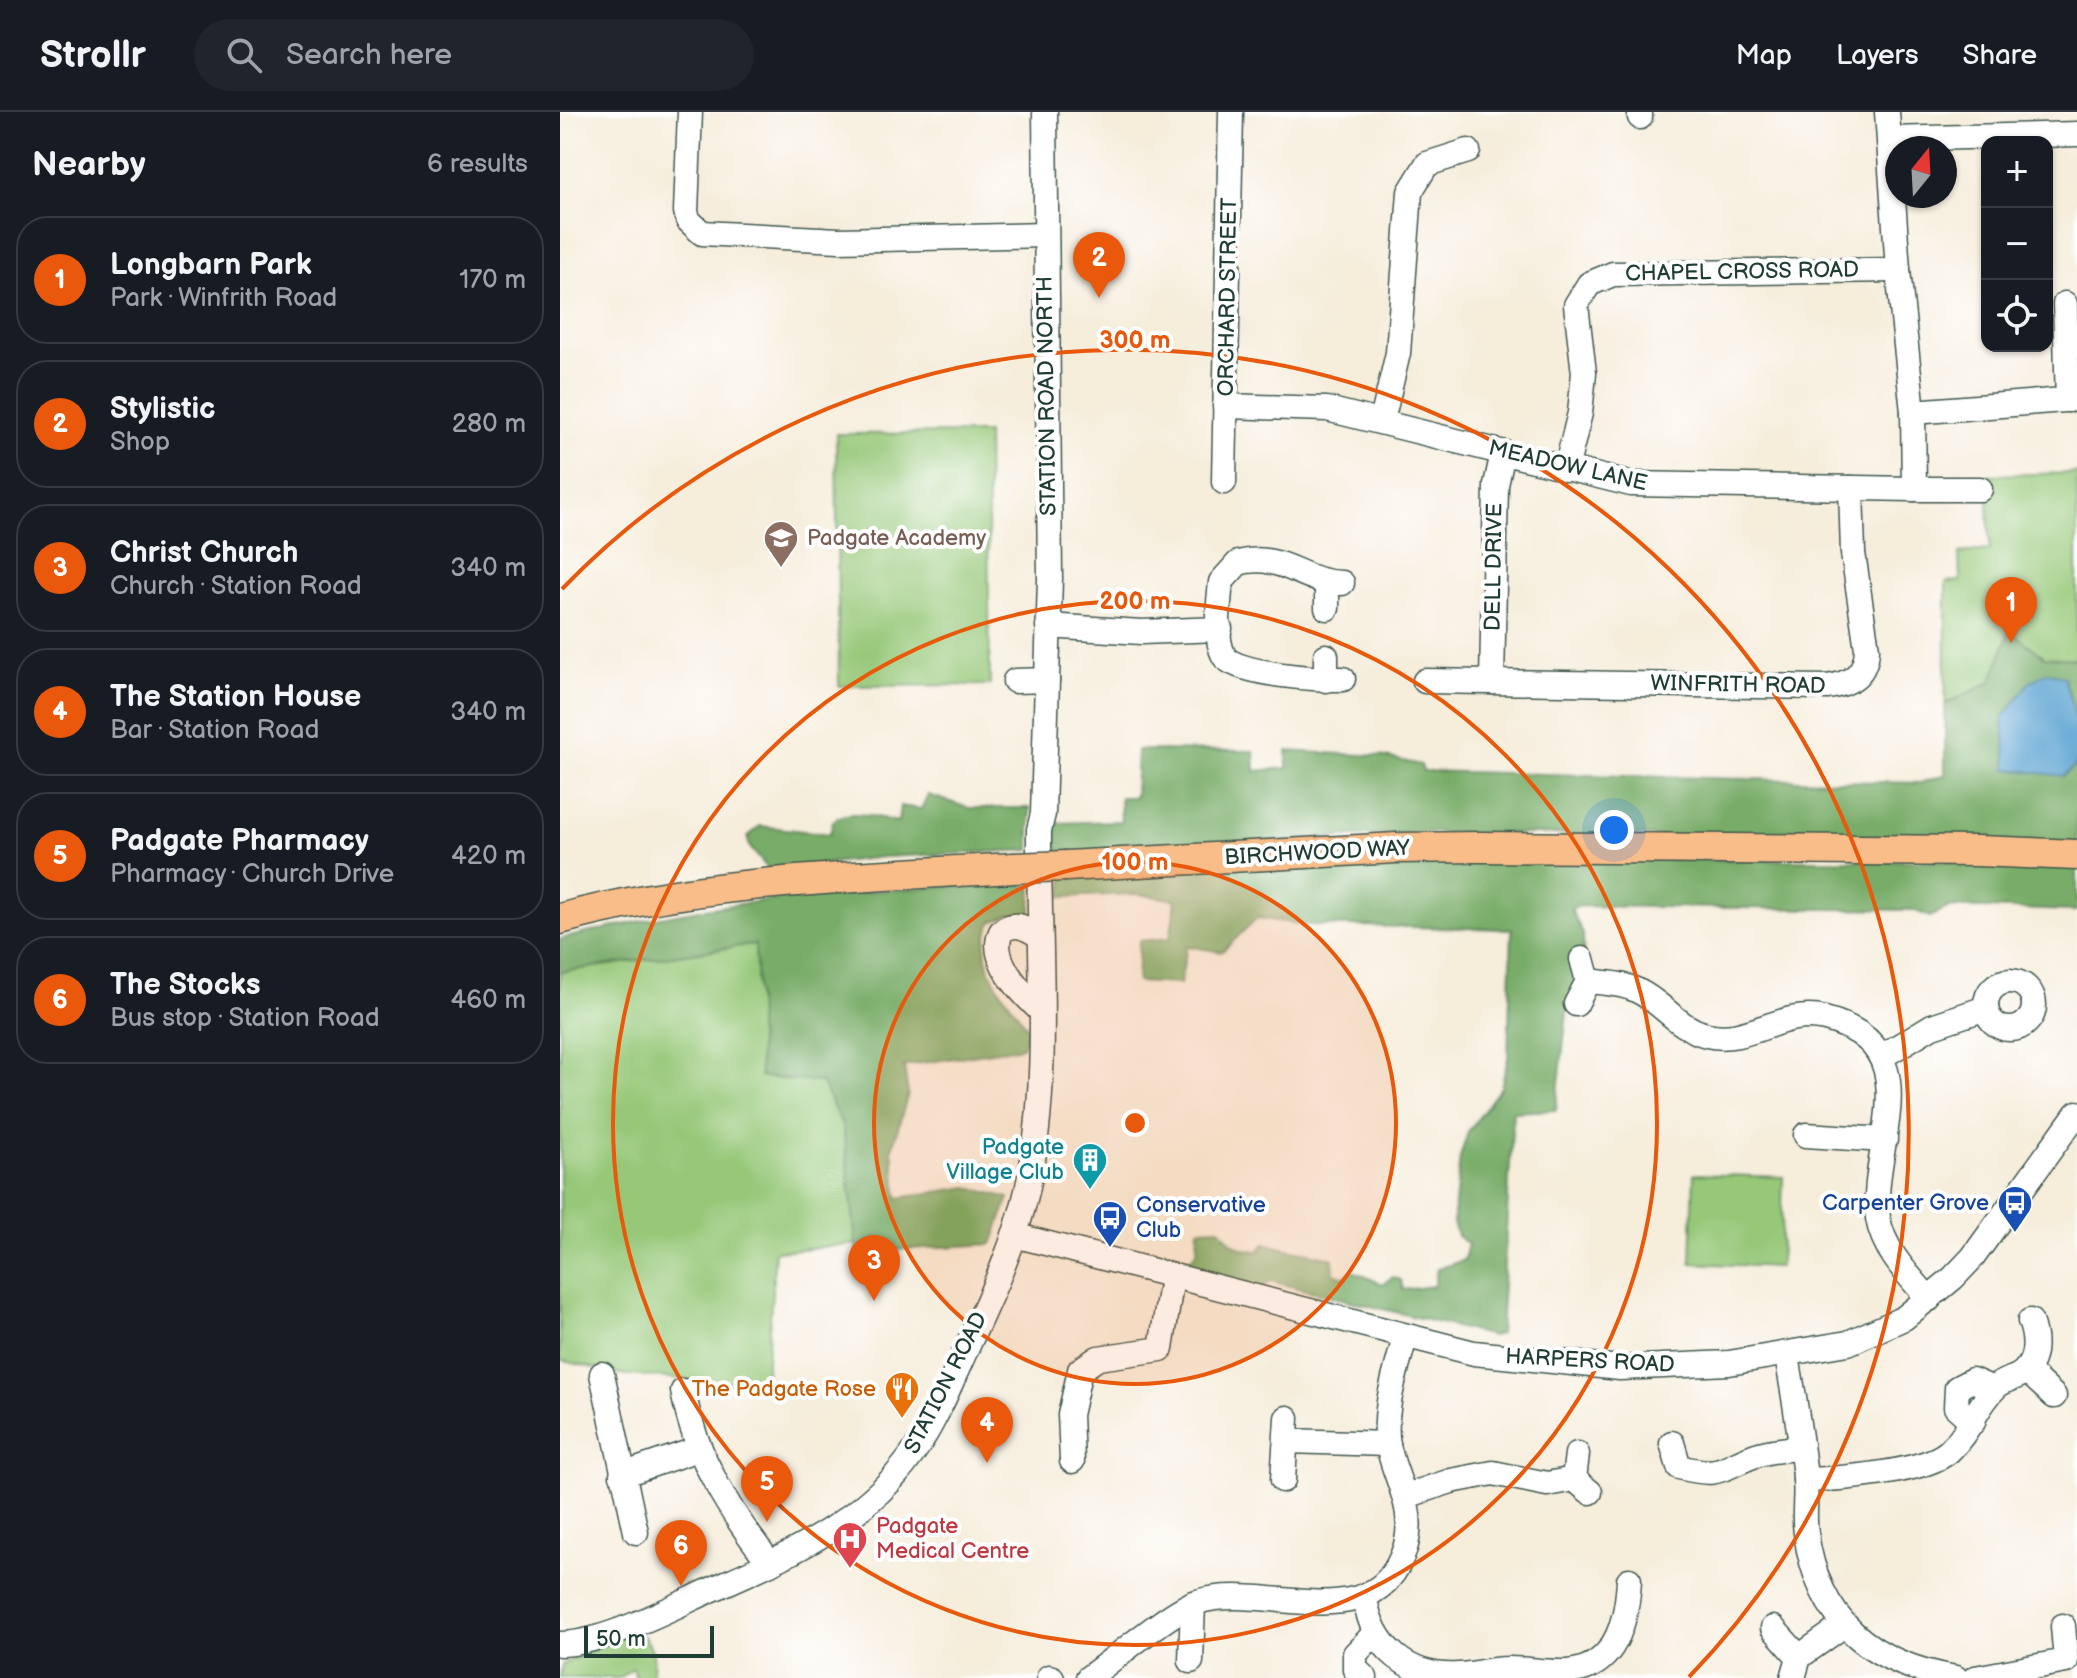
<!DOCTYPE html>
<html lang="en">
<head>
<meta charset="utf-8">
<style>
  body { margin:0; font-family:"Balsamiq Sans",sans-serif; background:#20242c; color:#f1f3f6 }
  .controls { position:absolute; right:24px; top:24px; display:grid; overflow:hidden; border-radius:16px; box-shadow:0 2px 6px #0004 }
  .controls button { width:72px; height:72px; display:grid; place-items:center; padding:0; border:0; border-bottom:2px solid #363941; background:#171b24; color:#f1f3f6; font:40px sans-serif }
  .compass { position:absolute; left:1325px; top:24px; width:72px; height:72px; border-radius:50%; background:#171b24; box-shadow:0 2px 6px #0004; rotate:18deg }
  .scale { position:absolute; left:24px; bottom:20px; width:130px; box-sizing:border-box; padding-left:8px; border:4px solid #1f3d34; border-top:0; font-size:22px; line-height:28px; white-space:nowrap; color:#1f3d34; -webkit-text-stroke:6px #fff; paint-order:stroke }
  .you { position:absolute; left:1054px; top:718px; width:28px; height:28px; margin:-20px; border:6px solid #fff; border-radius:50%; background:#1a73e8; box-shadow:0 0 0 12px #1a73e833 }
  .badge { display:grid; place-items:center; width:52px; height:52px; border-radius:50%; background:#ea580c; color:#fff; font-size:26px; font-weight:700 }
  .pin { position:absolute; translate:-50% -66px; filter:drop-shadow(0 2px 4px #0008) }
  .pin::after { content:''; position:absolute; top:42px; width:28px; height:24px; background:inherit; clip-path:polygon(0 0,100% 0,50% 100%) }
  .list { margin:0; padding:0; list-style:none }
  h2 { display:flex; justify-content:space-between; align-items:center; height:104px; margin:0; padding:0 32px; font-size:34px }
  h2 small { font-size:26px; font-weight:400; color:#9ea1a6 }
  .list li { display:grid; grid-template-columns:52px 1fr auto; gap:24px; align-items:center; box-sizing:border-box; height:128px; margin:0 16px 16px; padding:0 16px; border:2px solid #363941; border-radius:32px }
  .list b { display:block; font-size:30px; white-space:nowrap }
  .list p { margin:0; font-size:26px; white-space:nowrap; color:#9ea1a6 }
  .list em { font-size:26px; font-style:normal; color:#9ea1a6 }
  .icon { flex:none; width:44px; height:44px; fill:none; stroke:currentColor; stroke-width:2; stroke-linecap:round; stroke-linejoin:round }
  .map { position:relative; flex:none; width:1517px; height:1566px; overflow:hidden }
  header { display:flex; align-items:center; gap:48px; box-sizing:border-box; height:112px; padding:0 40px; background:#171b24; border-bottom:2px solid #363941 }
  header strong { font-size:38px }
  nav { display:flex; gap:44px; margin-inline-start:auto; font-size:28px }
  .search { width:560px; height:72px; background:#20242c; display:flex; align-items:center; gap:20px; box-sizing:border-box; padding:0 28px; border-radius:44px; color:#9ea1a6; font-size:30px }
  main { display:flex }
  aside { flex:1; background:#171b24 }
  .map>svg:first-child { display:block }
  .green { fill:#96c878; stroke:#5a8256; stroke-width:2 }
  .forest { fill:#78ac68; stroke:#4c744e; stroke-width:2 }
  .water { fill:#5aa2d1; stroke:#3c7082; stroke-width:2 }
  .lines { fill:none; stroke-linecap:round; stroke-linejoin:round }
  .minor-casing { stroke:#3f574d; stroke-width:27 }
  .major-casing { stroke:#3f574d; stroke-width:33 }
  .minor { stroke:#fff; stroke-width:24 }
  .major { stroke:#f8bd89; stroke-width:30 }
  .major-bridge-casing { stroke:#3f574d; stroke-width:33; stroke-linecap:butt }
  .major-bridge { stroke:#f8bd89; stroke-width:30 }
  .ring { fill:none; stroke:#e8590c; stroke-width:4 }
  .labels { text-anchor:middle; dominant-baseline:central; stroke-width:8; stroke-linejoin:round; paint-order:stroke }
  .street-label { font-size:22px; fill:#1f3d34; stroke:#fff }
  .education-label { font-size:22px; fill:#785e54; stroke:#fff; text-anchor:start }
  .culture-label { font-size:22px; fill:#0d838f; stroke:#fff; text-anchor:end }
  .transit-label { font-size:22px; fill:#164399; stroke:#fff; text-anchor:end }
  .food-label { font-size:22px; fill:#c56008; stroke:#fff; text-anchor:end }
  .health-label { font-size:22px; fill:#be3a42; stroke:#fff; text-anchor:start }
  .centre { fill:#e8590c; stroke:#fff; stroke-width:4 }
  .ring-label { font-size:24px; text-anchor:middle; font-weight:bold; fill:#e8590c; stroke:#fff; stroke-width:8; stroke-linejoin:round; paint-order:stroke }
</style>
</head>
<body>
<header>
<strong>Strollr</strong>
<div class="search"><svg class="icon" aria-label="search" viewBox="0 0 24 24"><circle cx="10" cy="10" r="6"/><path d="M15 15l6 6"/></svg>Search here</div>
<nav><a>Map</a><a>Layers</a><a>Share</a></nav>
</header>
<main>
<aside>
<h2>Nearby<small>6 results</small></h2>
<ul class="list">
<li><span class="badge">1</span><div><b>Longbarn Park</b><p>Park · Winfrith Road</p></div><em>170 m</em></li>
<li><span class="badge">2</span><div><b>Stylistic</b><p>Shop</p></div><em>280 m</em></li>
<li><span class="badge">3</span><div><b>Christ Church</b><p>Church · Station Road</p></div><em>340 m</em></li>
<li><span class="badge">4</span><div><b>The Station House</b><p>Bar · Station Road</p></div><em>340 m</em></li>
<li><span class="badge">5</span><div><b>Padgate Pharmacy</b><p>Pharmacy · Church Drive</p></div><em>420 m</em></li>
<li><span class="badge">6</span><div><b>The Stocks</b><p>Bus stop · Station Road</p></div><em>460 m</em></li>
</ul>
</aside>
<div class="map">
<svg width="1517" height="1566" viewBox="0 0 1517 1566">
  <rect width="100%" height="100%" fill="#fff"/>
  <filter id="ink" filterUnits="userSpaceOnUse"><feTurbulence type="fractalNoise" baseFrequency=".0125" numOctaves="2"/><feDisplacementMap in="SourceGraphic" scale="16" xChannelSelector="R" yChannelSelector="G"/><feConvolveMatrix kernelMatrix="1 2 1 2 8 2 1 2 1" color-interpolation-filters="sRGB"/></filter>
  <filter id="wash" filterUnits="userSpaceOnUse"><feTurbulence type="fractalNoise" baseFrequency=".006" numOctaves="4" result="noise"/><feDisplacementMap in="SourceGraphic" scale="32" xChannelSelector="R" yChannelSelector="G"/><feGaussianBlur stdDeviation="1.8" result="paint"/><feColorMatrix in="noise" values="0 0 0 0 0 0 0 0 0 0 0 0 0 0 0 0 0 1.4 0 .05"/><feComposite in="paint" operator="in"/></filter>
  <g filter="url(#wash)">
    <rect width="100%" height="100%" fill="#f6eddb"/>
    <!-- green -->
    <g class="green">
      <path d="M427 321 430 573 279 574 276 322Z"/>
      <path d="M1517 361V729L1385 689 1386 470 1400 469 1399 441 1430 438 1427 363Z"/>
      <path d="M202 827 293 939 299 1132 215 1139 205 1274 59 1262 0 1248V848Z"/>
      <path d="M1134 1062 1223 1065 1220 1155 1131 1151Z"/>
      <path d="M64 1522 82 1523C94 1535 96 1550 91 1566H76L73 1556 59 1566H0L2 1553Z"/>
    </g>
    <!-- forest -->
    <g class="forest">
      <path d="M1450 519 1485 545 1517 547V731L858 720 500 743 493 723 494 711 561 709 560 685H575L577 638 694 639 695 659 727 656V639L821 644 861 653 863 659 1360 671 1385 663V592L1431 570Z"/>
      <path d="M368 683 409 696H470V738L323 745 209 758 189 734 188 725 200 714 270 722 273 709C291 695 318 706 338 710L340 694 361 697Z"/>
      <path d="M770 745 1517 750V799L1389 795 1370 805 1353 798 1017 794 1011 798 1023 822 1024 861 1007 901 996 998 953 1000 940 1222 932 1224 710 1169 696 1182 631 1162 627 1152 637 1139 638 1117 660 1116C670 1132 680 1138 698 1139L706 1131C732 1141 747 1138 773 1147L774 1161 784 1165 793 1159 822 1172 833 1165 841 1168 843 1178 874 1174 877 1157 904 1148 908 1132 897 1124 893 1111 900 1045 908 1020 941 975 948 947 952 817 745 813 697 806 662 840 627 834 620 872 577 870 579 829 610 826 616 788 577 782 501 785 504 766Z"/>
      <path d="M445 770 472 776 471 801 450 803 432 810C410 854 447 883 469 918L462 935 344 954 348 982 332 1037 338 1086 408 1075 449 1086 432 1132 297 1140 283 1014 261 970 200 965 195 832 0 860V827C48 816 96 805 145 797 244 781 346 778 445 770Z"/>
    </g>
    <!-- water -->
    <path class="water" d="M1487 560 1504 565 1517 610V652L1503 664 1447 657 1443 606 1469 571Z"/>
  </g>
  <g filter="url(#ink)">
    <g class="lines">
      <!-- minor casing -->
      <g class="minor-casing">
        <g id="minor">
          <path d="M130 0 126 99 128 108 142 121 279 128 484 123"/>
          <path d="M485 0 490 466 487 568"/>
          <path d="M1080 5V0"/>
          <path d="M1330 27 1517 22"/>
          <path d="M1505 192 1508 288"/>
          <path d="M665 294 767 297 1071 372 1354 377 1353 300 1338 158 1327 0"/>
          <path d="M1353 300 1517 287"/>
          <path d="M822 309 838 241 850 80 867 52 908 39"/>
          <path d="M1006 357 1020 301 1024 261 1016 193 1029 172 1053 162 1338 158"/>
          <path d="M664 370 671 0"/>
          <path d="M1354 377H1420"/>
          <path d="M767 471V496"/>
          <path d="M782 471C741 471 723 439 678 451L661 470C659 490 654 526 664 544 674 562 761 568 783 567"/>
          <path d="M488 514 581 520 660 517"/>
          <path d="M766 568V544"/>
          <path d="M865 569 1267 575C1291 572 1306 562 1307 537L1293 441 1291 376"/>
          <path d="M932 570 936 373 943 341"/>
          <path d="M480 824C467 816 454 808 441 820 428 848 462 881 481 899"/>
          <circle cx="1450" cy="893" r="24"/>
          <path d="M1028 869C1044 871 1061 871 1076 878 1103 890 1117 916 1147 923 1189 933 1223 896 1265 907 1374 935 1308 1035 1318 1106 1323 1138 1349 1164 1369 1187"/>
          <path d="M1016 892 1028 869 1022 847"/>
          <path d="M1321 945 1372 914 1426 896"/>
          <path d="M1246 1023 1325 1028"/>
          <path d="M454 1123 914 1241 1060 1256 1169 1251 1288 1231 1344 1206 1393 1166 1413 1145 1517 1001"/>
          <path d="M1227 1244C1234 1284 1241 1325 1245 1366 1247 1384 1243 1403 1246 1421 1258 1509 1311 1552 1396 1566"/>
          <path d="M1466 1258 1494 1284"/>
          <path d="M42 1262 76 1420"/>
          <path d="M123 1279C135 1345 169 1399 210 1451"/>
          <path d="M1413 1310 1396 1295 1397 1276 1412 1268 1433 1277"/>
          <path d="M726 1329 828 1332"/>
          <path d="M1112 1331 1119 1355C1163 1366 1159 1356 1196 1343 1209 1338 1226 1338 1240 1335"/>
          <path d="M1017 1342 1014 1367 1030 1380"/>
          <path d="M512 1349 510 1303 520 1258 538 1246 601 1237 612 1165"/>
          <path d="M62 1363 138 1337"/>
          <path d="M723 1368 727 1306"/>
          <path d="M1245 1368C1278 1367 1365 1361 1389 1339 1409 1321 1417 1293 1436 1275 1443 1268 1450 1268 1458 1264 1478 1252 1477 1228 1470 1209"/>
          <path d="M846 1384 891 1369 933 1361 987 1372 1014 1367"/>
          <path d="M805 1486C812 1535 848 1566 898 1563 914 1563 930 1557 947 1557 968 1556 993 1563 1014 1559 1058 1552 1067 1505 1069 1468"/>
          <path d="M1213 1516 1239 1545 1233 1566"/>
          <path d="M0 1532C46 1532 120 1491 164 1472 231 1443 307 1406 351 1344 376 1310 391 1269 409 1231 431 1183 455 1132 467 1079 492 969 478 831 479 718L483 702 487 568 455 569"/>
          <path d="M1239 1545 1284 1513"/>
          <path d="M631 1549 633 1491"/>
          <path d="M489 1565 492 1566"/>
          <path d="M528 1566C552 1549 613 1497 637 1490 706 1468 818 1532 846 1433 856 1396 835 1367 828 1333 822 1298 837 1258 845 1225"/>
          <path d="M805 1566 795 1557V1542L815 1521"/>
          <path d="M1415 1566 1506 1549 1503 1514"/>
        </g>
      </g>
      <!-- major casing -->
      <g class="major-casing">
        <g id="major">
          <path d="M506 754 836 736 921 735 1418 739 1517 743"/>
          <path d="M0 807C146 767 303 765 453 756"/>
        </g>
      </g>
      <!-- minor -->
      <use href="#minor" class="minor"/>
      <!-- major -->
      <use href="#major" class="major"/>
      <!-- major-bridge casing -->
      <g class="major-bridge-casing">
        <path id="major-bridge" d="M453 756 506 754"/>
      </g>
      <!-- major-bridge -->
      <use href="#major-bridge" class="major-bridge"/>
    </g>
  </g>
  <!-- distance rings -->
  <circle cx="575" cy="1011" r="261" fill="#e8590c" fill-opacity=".12"/>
  <g class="ring">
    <circle cx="575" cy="1011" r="261"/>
    <circle cx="575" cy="1011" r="522"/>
    <path d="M2 477A783 783 0 1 1 1129 1565"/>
  </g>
  <!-- icons -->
  <defs>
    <g id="school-pin" transform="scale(1.8)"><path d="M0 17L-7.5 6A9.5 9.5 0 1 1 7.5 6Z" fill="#8d6e63" stroke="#fff"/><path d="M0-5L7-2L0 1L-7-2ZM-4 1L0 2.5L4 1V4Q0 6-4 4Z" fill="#fff"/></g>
    <g id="building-pin" transform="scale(1.8)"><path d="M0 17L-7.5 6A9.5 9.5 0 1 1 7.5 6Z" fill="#0f9aa8" stroke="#fff"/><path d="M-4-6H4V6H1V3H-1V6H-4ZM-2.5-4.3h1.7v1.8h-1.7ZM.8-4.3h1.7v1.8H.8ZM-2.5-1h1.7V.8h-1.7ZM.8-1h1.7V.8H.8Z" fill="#fff"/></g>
    <g id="bus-pin" transform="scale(1.8)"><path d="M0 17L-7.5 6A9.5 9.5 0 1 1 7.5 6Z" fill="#1a4fb4" stroke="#fff"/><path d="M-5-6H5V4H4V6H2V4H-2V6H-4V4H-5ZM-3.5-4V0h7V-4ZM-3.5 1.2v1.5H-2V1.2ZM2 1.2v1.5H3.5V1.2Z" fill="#fff"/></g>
    <g id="restaurant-pin" transform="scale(1.8)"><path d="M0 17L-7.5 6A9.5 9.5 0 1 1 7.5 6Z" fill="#e8710a" stroke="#fff"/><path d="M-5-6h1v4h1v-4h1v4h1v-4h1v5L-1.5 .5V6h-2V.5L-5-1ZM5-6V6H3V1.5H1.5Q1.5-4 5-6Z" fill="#fff"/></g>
    <g id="hospital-pin" transform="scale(1.8)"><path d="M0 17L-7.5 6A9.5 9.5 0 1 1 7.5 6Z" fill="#e0444e" stroke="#fff"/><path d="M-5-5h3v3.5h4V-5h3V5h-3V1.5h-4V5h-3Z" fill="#fff"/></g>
  </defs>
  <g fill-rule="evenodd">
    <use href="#school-pin" x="221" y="426"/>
    <use href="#building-pin" x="530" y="1048"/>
    <use href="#bus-pin" x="1455" y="1091"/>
    <use href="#bus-pin" x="550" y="1106"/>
    <use href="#restaurant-pin" x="342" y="1277"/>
    <use href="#hospital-pin" x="290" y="1427"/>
  </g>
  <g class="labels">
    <!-- street labels -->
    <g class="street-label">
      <text transform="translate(1182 160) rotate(-1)">CHAPEL CROSS ROAD</text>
      <text transform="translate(668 185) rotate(-89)">ORCHARD STREET</text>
      <text transform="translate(487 284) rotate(-91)">STATION ROAD NORTH</text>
      <text transform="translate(1008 354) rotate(13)">MEADOW LANE</text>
      <text transform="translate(934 455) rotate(-89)">DELL DRIVE</text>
      <text transform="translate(1178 573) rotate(1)">WINFRITH ROAD</text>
      <text transform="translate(757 741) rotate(-3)">BIRCHWOOD WAY</text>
      <text transform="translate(1030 1249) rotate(3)">HARPERS ROAD</text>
      <text transform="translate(386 1271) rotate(-63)">STATION ROAD</text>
    </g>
    <!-- education labels -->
    <g class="education-label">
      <text x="247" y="426">Padgate Academy</text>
    </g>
    <!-- culture labels -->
    <g class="culture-label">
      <text x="504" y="1035">Padgate<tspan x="504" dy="25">Village Club</tspan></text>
    </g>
    <!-- transit labels -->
    <g class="transit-label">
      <text x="1429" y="1091">Carpenter Grove</text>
      <text x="576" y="1093" text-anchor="start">Conservative<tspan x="576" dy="25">Club</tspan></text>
    </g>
    <!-- food labels -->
    <g class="food-label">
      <text x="316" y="1277">The Padgate Rose</text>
    </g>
    <!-- health labels -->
    <g class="health-label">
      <text x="316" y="1414">Padgate<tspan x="316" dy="25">Medical Centre</tspan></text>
    </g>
  </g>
  <circle cx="575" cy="1011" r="12" class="centre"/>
  <g class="ring-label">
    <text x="575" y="236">300 m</text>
    <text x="575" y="497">200 m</text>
    <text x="575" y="758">100 m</text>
  </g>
</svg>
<div class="controls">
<button>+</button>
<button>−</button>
<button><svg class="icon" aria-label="locate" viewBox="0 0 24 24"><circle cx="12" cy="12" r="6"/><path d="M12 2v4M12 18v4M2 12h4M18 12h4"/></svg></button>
</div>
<svg class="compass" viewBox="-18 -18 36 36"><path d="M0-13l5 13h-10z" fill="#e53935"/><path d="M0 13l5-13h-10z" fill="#9ea1a6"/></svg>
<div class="scale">50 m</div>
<div class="you"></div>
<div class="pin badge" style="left:1451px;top:531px">1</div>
<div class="pin badge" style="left:539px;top:186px">2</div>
<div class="pin badge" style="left:314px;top:1189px">3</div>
<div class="pin badge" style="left:427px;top:1351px">4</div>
<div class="pin badge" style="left:207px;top:1410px">5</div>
<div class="pin badge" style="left:121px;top:1474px">6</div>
</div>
</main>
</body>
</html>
